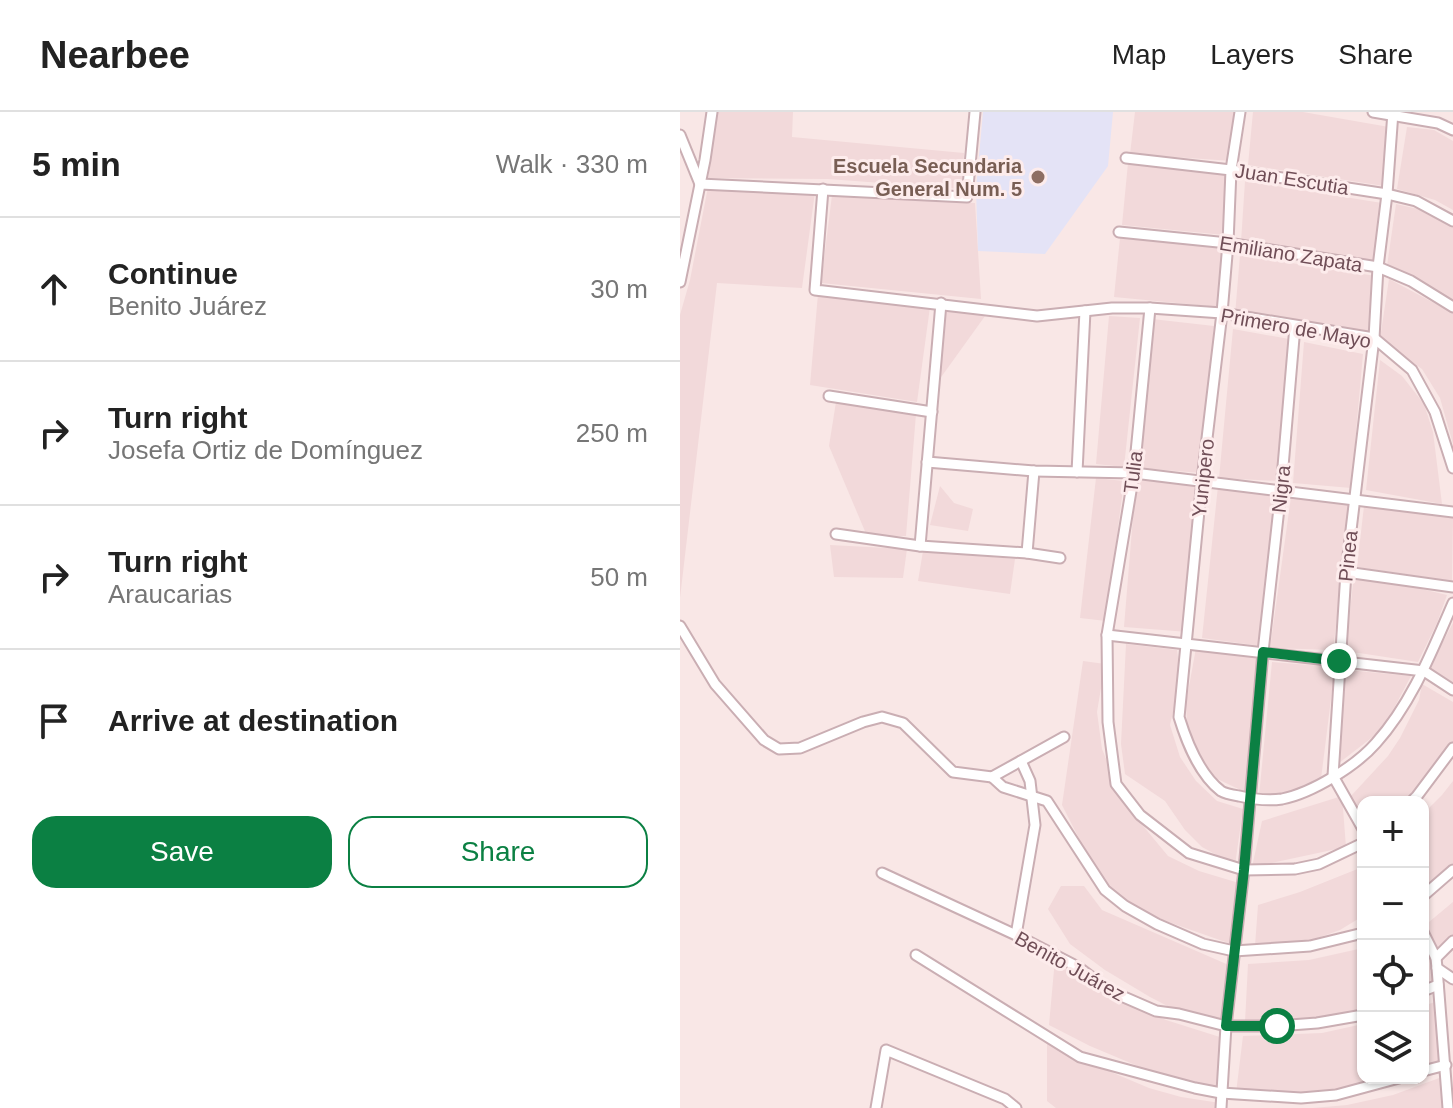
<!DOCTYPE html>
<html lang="en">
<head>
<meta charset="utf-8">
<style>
  body { margin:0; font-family:Helvetica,sans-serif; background:#f2f2f2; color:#222 }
  .controls { position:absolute; right:24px; bottom:24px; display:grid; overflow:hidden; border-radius:16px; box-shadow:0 2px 6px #0004 }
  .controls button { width:72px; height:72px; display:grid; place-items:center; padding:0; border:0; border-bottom:2px solid #e0e0e0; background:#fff; color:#222; font:40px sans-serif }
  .stop { position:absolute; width:24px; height:24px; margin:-18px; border:6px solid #0b8043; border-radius:50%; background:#fff }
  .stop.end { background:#0b8043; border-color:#fff; box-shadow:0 2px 8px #0008 }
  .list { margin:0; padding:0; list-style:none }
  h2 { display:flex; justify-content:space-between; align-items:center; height:104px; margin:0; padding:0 32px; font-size:34px }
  h2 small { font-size:26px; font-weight:400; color:#767676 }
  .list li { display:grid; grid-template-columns:52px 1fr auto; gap:24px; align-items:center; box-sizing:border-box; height:144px; padding:0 32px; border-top:2px solid #e0e0e0 }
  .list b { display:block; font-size:30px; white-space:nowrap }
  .list p { margin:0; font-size:26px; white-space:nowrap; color:#767676 }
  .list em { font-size:26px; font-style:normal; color:#767676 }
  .actions { display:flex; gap:16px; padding:24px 32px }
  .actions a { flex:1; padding:18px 0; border:2px solid #0b8043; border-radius:24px; text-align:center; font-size:28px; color:#0b8043 }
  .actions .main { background:#0b8043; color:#fff }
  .icon { flex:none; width:44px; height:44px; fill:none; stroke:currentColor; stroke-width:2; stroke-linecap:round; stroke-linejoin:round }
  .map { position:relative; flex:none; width:773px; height:996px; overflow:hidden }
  header { display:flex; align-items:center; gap:48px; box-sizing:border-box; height:112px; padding:0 40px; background:#fff; border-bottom:2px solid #e0e0e0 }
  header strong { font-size:38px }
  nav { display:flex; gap:44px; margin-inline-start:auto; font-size:28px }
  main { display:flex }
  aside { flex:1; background:#fff }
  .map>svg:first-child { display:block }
  .residential { fill:#f2d9da }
  .education { fill:#e4e3f6 }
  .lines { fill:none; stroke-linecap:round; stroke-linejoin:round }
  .minor-casing { stroke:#caaeb3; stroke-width:13 }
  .minor { stroke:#fff; stroke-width:9 }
  .route { stroke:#0b8043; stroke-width:10 }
  .education-dot { fill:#8d6e63; stroke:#fdecec; stroke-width:3 }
  .labels { text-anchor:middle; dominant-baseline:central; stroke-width:6; stroke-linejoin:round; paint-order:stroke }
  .education-label { font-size:20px; font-weight:bold; fill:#785e54; stroke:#fdecec; text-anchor:end }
  .street-label { font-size:20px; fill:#704e57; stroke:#fdecec }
</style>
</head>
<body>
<header>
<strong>Nearbee</strong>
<nav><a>Map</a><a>Layers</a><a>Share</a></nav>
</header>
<main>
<aside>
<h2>5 min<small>Walk · 330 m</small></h2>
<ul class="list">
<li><svg class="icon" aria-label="ahead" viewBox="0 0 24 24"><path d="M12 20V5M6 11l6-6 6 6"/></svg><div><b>Continue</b><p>Benito Juárez</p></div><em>30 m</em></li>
<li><svg class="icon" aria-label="right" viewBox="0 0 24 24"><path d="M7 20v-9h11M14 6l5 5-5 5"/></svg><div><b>Turn right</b><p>Josefa Ortiz de Domínguez</p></div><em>250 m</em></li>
<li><svg class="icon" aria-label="right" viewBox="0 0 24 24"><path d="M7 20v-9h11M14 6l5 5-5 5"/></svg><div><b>Turn right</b><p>Araucarias</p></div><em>50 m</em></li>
<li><svg class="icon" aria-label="arrive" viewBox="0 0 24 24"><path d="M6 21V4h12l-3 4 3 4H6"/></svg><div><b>Arrive at destination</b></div></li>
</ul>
<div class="actions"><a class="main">Save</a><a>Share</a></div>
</aside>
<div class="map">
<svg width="773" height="996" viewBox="0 0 773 996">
  <rect width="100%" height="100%" fill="#f9e7e6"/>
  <!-- residential -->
  <g class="residential">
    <path d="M37 0H113L112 25 284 41 282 77 148 67 28 66Z"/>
    <path d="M455 0H557L552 49 450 42Z"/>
    <path d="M573 0H623L709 15 704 74 568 53Z"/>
    <path d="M727 15 754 18 773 29V98L755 88 717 77Z"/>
    <path d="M448 51 550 61 544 123 442 113Z"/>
    <path d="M565 69 702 91 695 150 561 130Z"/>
    <path d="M28 75 135 80 122 176 37 171 0 486V203L10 168Z"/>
    <path d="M152 83 295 91 301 187 141 171Z"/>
    <path d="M716 92 738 97 773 116V191L707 154Z"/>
    <path d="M440 126 543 136 539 195 434 185Z"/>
    <path d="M560 143 696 164 687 225 555 203Z"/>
    <path d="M709 167 773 201V332L760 286 742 257 700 227Z"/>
    <path d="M138 182 250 195 237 290 130 273Z"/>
    <path d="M266 197 305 204 254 275Z"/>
    <path d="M429 204 460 206 444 355 416 352Z"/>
    <path d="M472 207 534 214 521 361 459 356Z"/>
    <path d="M553 217 609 227 598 369 539 366Z"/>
    <path d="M624 230 683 242 671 376 613 371Z"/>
    <path d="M700 248 722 264 744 292 753 320 762 392 686 378Z"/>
    <path d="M156 290 236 302 226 424H187L149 334Z"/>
    <path d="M416 366 444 369 426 509 400 506Z"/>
    <path d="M456 368 520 373 508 520 444 515Z"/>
    <path d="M260 374 274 391 293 397 288 419 250 413Z"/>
    <path d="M538 374 599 380 581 534 522 526Z"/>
    <path d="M611 385 671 391 653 538 590 536Z"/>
    <path d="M684 394 773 406 772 469 677 455Z"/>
    <path d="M150 433 227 437 223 466 154 465Z"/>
    <path d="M243 439 335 447 330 482 238 469Z"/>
    <path d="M674 461 767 483 757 511 738 550 666 539Z"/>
    <path d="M773 511V573L749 556Z"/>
    <path d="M446 532 497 538 501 566 490 613 500 645 516 669 537 689 563 697 555 753 522 735 505 718 485 689 445 662 441 632Z"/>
    <path d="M516 536 577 546 567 681 533 665 511 631 507 613 506 591Z"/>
    <path d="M403 549 425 552 417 600 422 637 444 691 488 744 519 759 559 771 554 833 480 807 438 785 415 758 382 693Z"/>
    <path d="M592 550 655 555 641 667 609 682 579 684Z"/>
    <path d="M667 558 731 564 703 617 655 654Z"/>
    <path d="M742 572 773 590V630L738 680 727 690H683V710L671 684 708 644 720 626 739 588Z"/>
    <path d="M773 669V751L743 775V702L762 683Z"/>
    <path d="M662 684 666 735 572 755 582 709Z"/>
    <path d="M680 756 683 763V804L660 818 635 827 607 834H575L578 793 620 780Z"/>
    <path d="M381 774H404L422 798 551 854 545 913 507 904 470 885 425 858 390 832 368 797Z"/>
    <path d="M773 790V828L755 848 753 872 743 877V815Z"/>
    <path d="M683 836V901L626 912 565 910 568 852 629 848Z"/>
    <path d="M375 847 451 894 486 908 543 926 539 979 491 968 410 934 369 913Z"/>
    <path d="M758 889 763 952 743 958V894Z"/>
    <path d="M683 912V966H715L668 979 624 983 556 981 563 924 642 921Z"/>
    <path d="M367 926 379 938 469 976 501 985 540 991V996H376L367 989Z"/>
    <path d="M762 965 763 996H633L667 993 713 983Z"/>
  </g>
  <!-- education -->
  <path class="education" d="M303 0H433L428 54 365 142 298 139 296 77Z"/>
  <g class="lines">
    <!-- minor casing -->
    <g class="minor-casing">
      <g id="minor">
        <path d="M560 0 551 58 548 131 542 201 522 368 499 605C507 631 519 662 541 679 546 682 553 683 559 684 572 687 588 689 602 687 632 681 676 654 696 631 732 591 752 539 773 491"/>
        <path d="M693 0 758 11 773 18"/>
        <path d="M0 23 20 72"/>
        <path d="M446 46 551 58 707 82 736 89 773 109"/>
        <path d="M20 72 287 85 295 0"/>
        <path d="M143 77 135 178 357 204 432 196H470L542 201 694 226 732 258 755 300 773 356"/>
        <path d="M439 120 548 131 698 155 731 169 773 195"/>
        <path d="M0 170 25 48 32 0"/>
        <path d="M470 196 454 361 427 523 428 610 436 672 460 703 509 741 564 758 615 757 639 752 683 731"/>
        <path d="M149 284 252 300"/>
        <path d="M247 350 354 359 454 361 773 400"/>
        <path d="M397 360 405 199"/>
        <path d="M156 422 240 434 347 441 380 446"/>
        <path d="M240 434 261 191"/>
        <path d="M347 441 354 359"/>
        <path d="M666 460 773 475"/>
        <path d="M0 514 35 572 84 628 99 637 120 636 183 610 202 605 223 611 273 660 312 665 384 625"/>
        <path d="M427 523 744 559 773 578"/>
        <path d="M312 665 323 675 367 689 425 778 445 794 477 812 523 832 554 839 630 834 683 821"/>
        <path d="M731 690 737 684 773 636"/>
        <path d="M683 717 653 664 666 460 694 226 698 155 707 82 713 0"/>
        <path d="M202 761 336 823 398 855 430 879 476 899 499 902 546 914H597L637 911 683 903"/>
        <path d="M743 784 773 758"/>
        <path d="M743 820 756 846 757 856 768 996"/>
        <path d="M336 823 355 713 350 669 341 649"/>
        <path d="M236 843 400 945 515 976 541 981 621 986 656 983 719 966"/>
        <path d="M756 846 773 829"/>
        <path d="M757 856 773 867"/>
        <path d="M743 879 758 873"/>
        <path d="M743 959 766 953"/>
        <path d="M196 996 206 938 325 987 336 996"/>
        <path d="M541 996 546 914 564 758 583 540 601 378 615 214"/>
      </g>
    </g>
    <!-- minor -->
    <use href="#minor" class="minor"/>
  </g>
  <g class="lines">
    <!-- route -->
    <path class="route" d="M597 914H546L564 758 583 540 659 549"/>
  </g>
  <!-- markers -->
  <circle class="education-dot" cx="358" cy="65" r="8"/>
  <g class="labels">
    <!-- education labels -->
    <g class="education-label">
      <text x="342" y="54">Escuela Secundaria<tspan x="342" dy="23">General Num. 5</tspan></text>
    </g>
    <!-- street labels -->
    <g class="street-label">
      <text transform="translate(612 67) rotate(9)">Juan Escutia</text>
      <text transform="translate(611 142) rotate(9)">Emiliano Zapata</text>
      <text transform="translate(616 216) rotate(10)">Primero de Mayo</text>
      <text transform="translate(453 360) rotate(-83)">Tulia</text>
      <text transform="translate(523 366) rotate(-84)">Yunipero</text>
      <text transform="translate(601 377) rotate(-84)">Nigra</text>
      <text transform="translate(668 444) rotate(-84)">Pinea</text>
      <text transform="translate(390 854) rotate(29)">Benito Juárez</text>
    </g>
  </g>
</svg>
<div class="controls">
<button>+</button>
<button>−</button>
<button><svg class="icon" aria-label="locate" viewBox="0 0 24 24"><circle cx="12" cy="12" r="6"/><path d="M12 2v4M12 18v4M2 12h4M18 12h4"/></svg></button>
<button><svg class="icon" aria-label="layers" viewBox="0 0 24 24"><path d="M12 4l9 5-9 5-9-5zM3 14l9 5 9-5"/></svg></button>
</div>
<div class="stop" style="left:597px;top:914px"></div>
<div class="stop end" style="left:659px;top:549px"></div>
</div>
</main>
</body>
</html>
